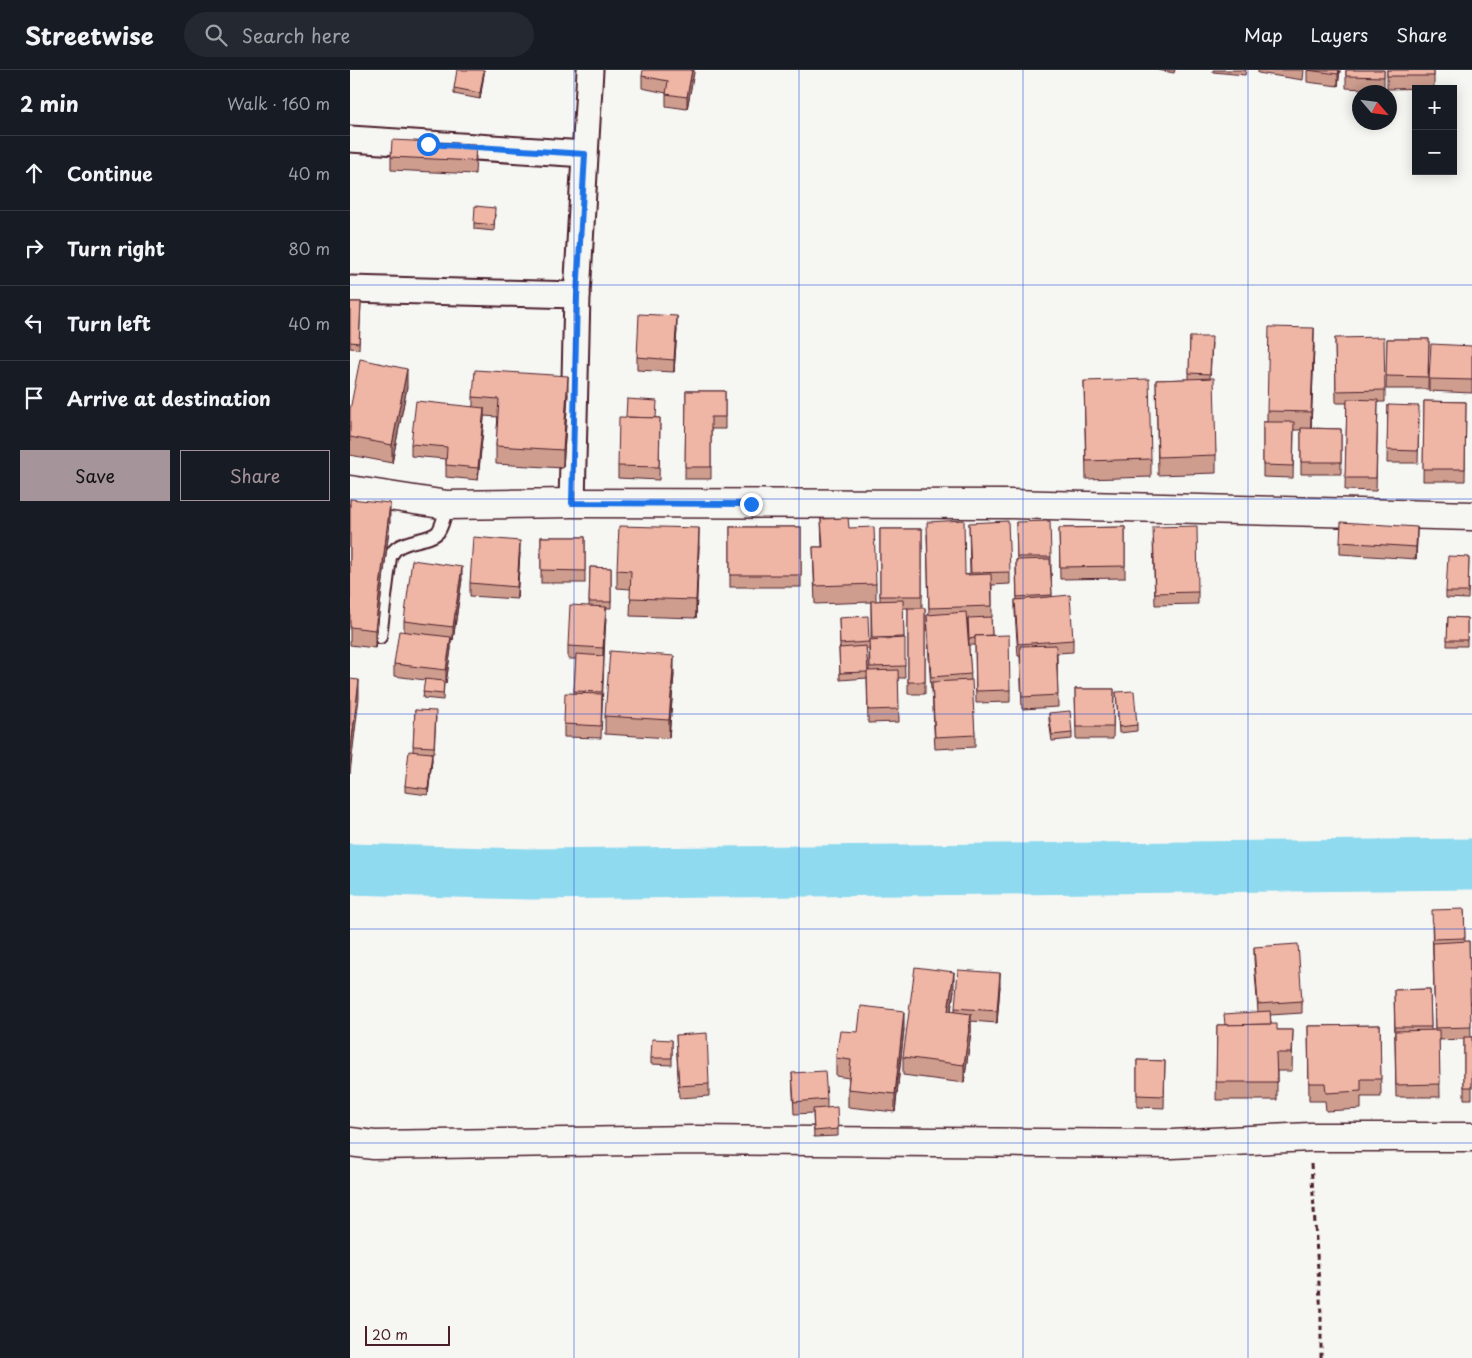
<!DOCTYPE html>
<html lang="en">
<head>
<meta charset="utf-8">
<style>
  body { margin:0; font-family:"Playpen Sans",sans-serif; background:#242831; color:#f1f3f6 }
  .controls { position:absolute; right:15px; top:15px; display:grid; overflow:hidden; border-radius:0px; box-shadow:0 2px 12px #0003 }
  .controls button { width:45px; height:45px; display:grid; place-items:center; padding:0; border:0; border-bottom:1px solid #363941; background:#171b24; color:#f1f3f6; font:25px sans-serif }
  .compass { position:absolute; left:1002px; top:15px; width:45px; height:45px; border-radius:50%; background:#171b24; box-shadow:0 2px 12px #0003; rotate:118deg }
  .scale { position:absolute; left:15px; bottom:12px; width:85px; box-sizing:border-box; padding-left:5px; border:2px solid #4a1f2b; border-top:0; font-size:14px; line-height:18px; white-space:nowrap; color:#4a1f2b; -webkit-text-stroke:4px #f6f6f2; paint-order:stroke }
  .stop { position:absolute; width:15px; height:15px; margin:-11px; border:4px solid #1a73e8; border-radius:50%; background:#fff }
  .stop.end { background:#1a73e8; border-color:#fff; box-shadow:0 1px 5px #0008 }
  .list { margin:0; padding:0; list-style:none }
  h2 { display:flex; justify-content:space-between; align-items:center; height:65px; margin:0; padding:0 20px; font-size:21px }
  h2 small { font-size:16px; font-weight:400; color:#9ea1a6 }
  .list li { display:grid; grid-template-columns:32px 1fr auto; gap:15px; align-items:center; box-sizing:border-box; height:75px; padding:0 20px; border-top:1px solid #363941 }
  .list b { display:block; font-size:19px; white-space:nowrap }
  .list em { font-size:16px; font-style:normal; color:#9ea1a6 }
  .actions { display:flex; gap:10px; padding:15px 20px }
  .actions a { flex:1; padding:11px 0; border:1px solid #a6949b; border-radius:0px; text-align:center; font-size:18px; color:#a6949b }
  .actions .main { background:#a6949b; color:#111 }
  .icon { flex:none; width:28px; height:28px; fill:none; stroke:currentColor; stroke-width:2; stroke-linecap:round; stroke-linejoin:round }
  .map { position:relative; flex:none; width:1122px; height:1288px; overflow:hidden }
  header { display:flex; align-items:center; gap:30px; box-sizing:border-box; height:70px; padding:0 25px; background:#171b24; border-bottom:1px solid #363941 }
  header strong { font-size:24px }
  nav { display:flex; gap:28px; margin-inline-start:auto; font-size:18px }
  .search { width:350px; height:45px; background:#242831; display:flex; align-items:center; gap:12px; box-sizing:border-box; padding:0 18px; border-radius:28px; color:#9ea1a6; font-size:19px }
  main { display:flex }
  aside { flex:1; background:#171b24 }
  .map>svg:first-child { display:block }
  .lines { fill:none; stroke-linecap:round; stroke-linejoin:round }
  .river { stroke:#8fdaef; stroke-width:51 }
  .lane-casing { stroke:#4a1f2b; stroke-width:16 }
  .street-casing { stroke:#4a1f2b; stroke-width:29 }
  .secondary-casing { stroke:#4a1f2b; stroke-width:31 }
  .path { stroke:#4a1f2b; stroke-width:3; stroke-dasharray:5 4; stroke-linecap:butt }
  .lane { stroke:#f6f6f2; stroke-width:12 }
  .street { stroke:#f6f6f2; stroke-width:25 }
  .secondary { stroke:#f6f6f2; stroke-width:28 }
  .wall { fill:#ce9d8e; stroke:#4a1f2b; fill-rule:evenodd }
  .shaded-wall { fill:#a77f74; stroke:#4a1f2b }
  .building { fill:#efb6a5; stroke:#4a1f2b }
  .route { stroke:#1a73e8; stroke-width:6 }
  .grid { fill:none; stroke:#1d4ed8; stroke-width:1; stroke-opacity:0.55 }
</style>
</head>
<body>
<header>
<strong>Streetwise</strong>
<div class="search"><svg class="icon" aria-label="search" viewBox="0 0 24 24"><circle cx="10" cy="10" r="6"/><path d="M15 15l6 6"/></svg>Search here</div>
<nav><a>Map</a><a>Layers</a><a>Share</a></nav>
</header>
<main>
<aside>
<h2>2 min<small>Walk · 160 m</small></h2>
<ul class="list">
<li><svg class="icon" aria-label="ahead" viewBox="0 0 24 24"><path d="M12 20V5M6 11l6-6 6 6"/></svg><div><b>Continue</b></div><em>40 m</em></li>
<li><svg class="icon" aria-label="right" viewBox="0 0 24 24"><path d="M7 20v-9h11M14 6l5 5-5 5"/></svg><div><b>Turn right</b></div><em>80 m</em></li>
<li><svg class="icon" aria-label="left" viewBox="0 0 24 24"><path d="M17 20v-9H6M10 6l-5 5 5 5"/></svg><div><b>Turn left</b></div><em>40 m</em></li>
<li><svg class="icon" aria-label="arrive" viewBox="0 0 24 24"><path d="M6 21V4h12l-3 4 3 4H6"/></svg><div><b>Arrive at destination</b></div></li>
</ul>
<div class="actions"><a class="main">Save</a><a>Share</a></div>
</aside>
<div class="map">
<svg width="1122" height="1288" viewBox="0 0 1122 1288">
  <rect width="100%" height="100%" fill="#f6f6f2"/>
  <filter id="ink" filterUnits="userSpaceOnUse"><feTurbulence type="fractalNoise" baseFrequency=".02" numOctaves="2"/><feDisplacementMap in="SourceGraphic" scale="10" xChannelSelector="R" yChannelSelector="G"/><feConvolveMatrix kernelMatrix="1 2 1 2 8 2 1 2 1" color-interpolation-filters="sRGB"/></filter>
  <g filter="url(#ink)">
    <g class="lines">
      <!-- river -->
      <path class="river" d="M0 799 179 804 1122 794"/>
      <!-- lane casing -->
      <g class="lane-casing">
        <path id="lane" d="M30 567 40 487C42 484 44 480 47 478 59 469 79 471 88 462 93 455 95 443 97 435"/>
      </g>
      <!-- street casing -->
      <g class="street-casing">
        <g id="street">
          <path d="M0 69 235 84"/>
          <path d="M0 219 227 225"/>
          <path d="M222 433 227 225 240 0"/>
        </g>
      </g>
      <!-- secondary casing -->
      <g class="secondary-casing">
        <g id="secondary">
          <path d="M0 420 97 435 222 433 660 434 1122 446"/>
          <path d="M0 1072 24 1075 345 1070 822 1074 960 1067H1122"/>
        </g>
      </g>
      <!-- path -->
      <path class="path" d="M961 1094 971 1244V1288"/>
      <!-- lane -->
      <use href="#lane" class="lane"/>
      <!-- street -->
      <use href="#street" class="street"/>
      <!-- secondary -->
      <use href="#secondary" class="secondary"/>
    </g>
    <!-- wall -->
    <g class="wall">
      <path d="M134 0V4L130 29 104 24V18Z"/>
      <path d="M344 0 337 39 316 36V23L292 18V6Z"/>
      <path d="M808 0H825L824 3Z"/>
      <path d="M863 0H896L895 5 863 2Z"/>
      <path d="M908 0H954L953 10 908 3Z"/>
      <path d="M957 0H990L988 16 957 12Z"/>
      <path d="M996 0H1034V20L996 18Z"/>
      <path d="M1037 0H1084V18L1037 19Z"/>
      <path d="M126 86 125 104 41 100V87Z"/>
      <path d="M145 144 144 161 124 159V153Z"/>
      <path d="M0 232H11L9 279 0 278Z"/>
      <path d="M327 259 324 302 287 300V287Z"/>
      <path d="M840 267 862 273 860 308 866 385V403L808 405 806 310 839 309Z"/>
      <path d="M985 268 1035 320V332H1028L1026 421 995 420 997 333H986Z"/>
      <path d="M1037 269H1079L1078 319H1036Z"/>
      <path d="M964 276 961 358 991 359V404H951V360H944L943 408 913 407V352H917V341Z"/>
      <path d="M1122 276V323L1079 321V309Z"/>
      <path d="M734 311 801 389V407L736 409Z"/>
      <path d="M57 317 42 393 0 385V340Z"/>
      <path d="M336 321H375V359H361V409H335Z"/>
      <path d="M218 324 213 398 146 394V376L148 347 134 346 128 410 96 407V389L61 386V374L123 336V327Z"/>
      <path d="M1074 331 1116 332 1115 411H1073Z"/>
      <path d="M1038 335 1069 349 1068 393H1037Z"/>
      <path d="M306 348H310L309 410 268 408V396Z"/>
      <path d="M0 429 40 451 25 578 0 575Z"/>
      <path d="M471 449 499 458 526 514V531H530V459H572V538H575V624H558V538H553L555 608H548L549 652 518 653 517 608 490 610 489 578 490 577 489 548 519 572 521 569V532L465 534 463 477H472ZM516 579H519V601H518Z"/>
      <path d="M666 452 701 487V499L702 527 723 570V582L707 583 708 637 672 639 670 586H668L665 542V530H667L666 502V490H667Z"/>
      <path d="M619 453 660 502V514L642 515V548H641L642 565 660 620V632L626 633 625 575H619L618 549H617L621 610 625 665V677L585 679 582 619H581L577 557V545H579L577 464 615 505 620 504Z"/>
      <rect x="380" y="457" width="71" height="60"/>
      <path d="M775 457V508L710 509 709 458Z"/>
      <rect x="191" y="467" width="44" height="46"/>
      <path d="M1067 469 1066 489 990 484V472Z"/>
      <path d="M803 470 848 522V534L805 535Z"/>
      <path d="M349 476 346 548 280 546 281 519 267 518V500Z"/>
      <path d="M170 483 167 529 120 526V513Z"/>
      <path d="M1119 487 1118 529 1096 528V522Z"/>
      <path d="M240 497 261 498V538H256L251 668 214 667V654L224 623 226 589H218V576L239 536Z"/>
      <path d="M112 509 103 570 101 569V579L96 613H94L93 630 73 628 75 610 44 606V594L54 562V551Z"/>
      <path d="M1098 547 1117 548V576H1097Z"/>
      <path d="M324 604 319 668 255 664V646Z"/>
      <path d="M725 619H764L763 669H726Z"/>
      <path d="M766 622 787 655V661L769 663Z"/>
      <path d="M65 640 86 647 84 683H81L82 690 78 725 55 722V716L63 681Z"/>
      <path d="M699 643 722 663V669L702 671 699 650Z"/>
      <path d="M1114 839 1115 872 1119 871 1121 967H1122V1029H1114V969L1089 970 1090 1027H1046L1044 920 1080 919 1081 960H1085L1082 852Z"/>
      <path d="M904 877 952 931V943L920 945 921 954 927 960H943L942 1001H927V1030H866L867 955H874L908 942 904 889Z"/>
      <path d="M650 916 647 953 621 951V962L614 1013 553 1005V987L604 920 601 941 605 942V938Z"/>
      <path d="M1030 955 1031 1027H1011V1039L976 1041 975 1031H959L958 956Z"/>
      <path d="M554 959 545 1042 498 1037V1019L499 1008 486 1006V988L508 962Z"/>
      <path d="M326 965 359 1014V1026L329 1028Z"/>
      <path d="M322 970V995L301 994V988Z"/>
      <path d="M787 990 815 991 814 1038 787 1037Z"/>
      <path d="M442 1003 477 1029V1038L488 1059V1066L464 1067 463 1043 444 1044Z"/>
    </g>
    <!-- shaded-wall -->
    <g class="shaded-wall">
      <path d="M134 0V4L130 29V23Z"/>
      <path d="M342 0H344V3L337 39V27Z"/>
      <path d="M989 0H990L988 16V4Z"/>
      <path d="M327 246V259L324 302V290Z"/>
      <path d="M964 258V276L961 360V342Z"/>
      <path d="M57 299V317L42 393V375Z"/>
      <path d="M218 306V324L213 398V380Z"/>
      <path d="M134 338V350L128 410V398Z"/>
      <path d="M40 433V451L25 578V560Z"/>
      <path d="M1067 457V469L1066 489V477Z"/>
      <path d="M349 458V476L346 548V530Z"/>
      <path d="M170 471V483L167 529V517Z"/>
      <path d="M112 497V509L103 570V557Z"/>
      <path d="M256 537V549L253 590V578Z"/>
      <path d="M101 567V579L96 613V600Z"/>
      <path d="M324 586V604L319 668V650Z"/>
      <path d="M9 610V628L0 703V685Z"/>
      <path d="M82 683V690L78 725V719Z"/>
      <path d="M604 902V920L598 959V941Z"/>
      <path d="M650 903V916L647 953V941Z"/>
      <path d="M554 941V959L545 1042V1024Z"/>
      <path d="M621 944V962L614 1013V995Z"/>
    </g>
    <!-- building -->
    <g class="building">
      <path d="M107 0H134L130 23 104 18Z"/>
      <path d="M293 0H342L337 27 316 24 318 11 292 6Z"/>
      <path d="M957 0H989L988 4Z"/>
      <path d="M996 0H1034V7L996 6Z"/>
      <rect x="1037" y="0" width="47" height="6"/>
      <path d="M42 70 126 74 125 91 41 87Z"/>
      <path d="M125 136 145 138 144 155 124 153Z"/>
      <path d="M0 232H11L9 273 0 272Z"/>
      <path d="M289 244 327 246 324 290 287 287Z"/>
      <path d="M919 257 964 258 961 342 917 341Z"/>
      <path d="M840 267H862L860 304 839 303Z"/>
      <path d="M1034 267 1035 320 986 321 985 268Z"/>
      <path d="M1037 269H1079L1078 307 1036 306Z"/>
      <path d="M1081 274 1122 276V310L1079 309Z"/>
      <path d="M10 289 57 299 42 375 0 367V340Z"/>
      <path d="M125 300 218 306 213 380 146 376 149 329 123 327Z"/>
      <path d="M864 308 866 385 808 387 806 310Z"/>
      <path d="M799 309 801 389 736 391 734 311Z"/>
      <path d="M336 321H375V347H361V397H335Z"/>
      <path d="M277 329 307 331 306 348 276 347Z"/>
      <path d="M997 329 1028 330 1026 408H995Z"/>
      <path d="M66 331 134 338 128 398 96 395 97 377 61 374Z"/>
      <path d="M1074 331 1116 332 1115 399H1073Z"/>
      <path d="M1038 335 1069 336 1068 381 1037 380Z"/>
      <path d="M269 347 310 348 309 397 268 396Z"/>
      <path d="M913 352H944L943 396 913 395Z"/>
      <path d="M951 358 991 359V392H951Z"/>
      <path d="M0 429 40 433 25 560 0 557Z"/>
      <path d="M498 448 499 458 524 457 526 514 465 516 463 477H473L471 449Z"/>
      <path d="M614 450 615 505 641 504 642 536 579 538 577 452Z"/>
      <path d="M658 451 660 502 621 503 619 453Z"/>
      <path d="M700 451 701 487H667L666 452Z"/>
      <path d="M991 452 1067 457 1066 477 990 472Z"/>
      <path d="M269 456 349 458 346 530 280 528 281 501 267 500Z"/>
      <path d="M847 456 848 522 805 523 803 457Z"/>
      <rect x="380" y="457" width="71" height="48"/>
      <path d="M775 457V496L710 497 709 458Z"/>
      <rect x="530" y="459" width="42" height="67"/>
      <path d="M123 467 170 471 167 517 120 513Z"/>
      <path d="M191 467H235V501L191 500Z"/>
      <path d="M1098 486 1119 487 1118 522H1096Z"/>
      <path d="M700 489 702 525 667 527 666 490Z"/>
      <path d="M62 490 112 497 103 557 54 551Z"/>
      <path d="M240 497 261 498V532H239Z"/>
      <path d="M720 525 723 570 668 574 665 530Z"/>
      <path d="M553 530 554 567 522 568 521 531Z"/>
      <path d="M220 535 256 537 253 578 218 576Z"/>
      <rect x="558" y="538" width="17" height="74"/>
      <path d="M616 542 621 604 581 607 577 545Z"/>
      <path d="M518 546 519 572 490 574 489 548Z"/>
      <path d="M641 547 642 565 625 566V568L619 569 618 548Z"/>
      <path d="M1098 547 1117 548V570H1097Z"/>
      <path d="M49 561 101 567 96 600 44 594Z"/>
      <path d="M659 565 660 620 626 621 625 566Z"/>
      <path d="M555 568V596L520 597 519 570Z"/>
      <path d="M706 575 708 625 672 627 670 576Z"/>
      <path d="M516 576 518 601 517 602 490 603 489 578Z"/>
      <path d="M260 581 324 586 319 650 255 646Z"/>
      <path d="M226 584 254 586 252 622 224 621Z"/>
      <path d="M548 600 549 639 518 640 517 601Z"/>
      <path d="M0 609 9 610 0 685Z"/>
      <path d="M75 609 94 611 93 624 73 622Z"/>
      <path d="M622 610 625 665 585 667 582 612Z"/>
      <path d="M725 619H764L763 657H726Z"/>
      <path d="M784 621 787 655 769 657 766 622Z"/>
      <path d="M215 623 252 624 251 656 214 654Z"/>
      <path d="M65 640 86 641 84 677 63 676Z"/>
      <path d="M720 641 722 663 702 665 699 643Z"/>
      <path d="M59 681 82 683 78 719 55 716Z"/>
      <path d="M1114 839 1115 868 1083 869 1082 840Z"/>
      <path d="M1119 871 1121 957 1085 958 1083 873Z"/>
      <path d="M948 874 952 931 908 934 904 877Z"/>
      <path d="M565 897 604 902 598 941 621 944 614 995 553 987Z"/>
      <path d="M608 900 650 903 647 941 605 938Z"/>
      <path d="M1080 919 1081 957H1045L1044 920Z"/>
      <path d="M511 936 554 941 545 1024 498 1019 501 990 486 988 490 961 508 962Z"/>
      <path d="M920 941 921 954 875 955 874 944Z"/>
      <path d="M927 954V960H943L942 983H926L927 1012H866L867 955Z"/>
      <path d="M1030 955 1031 1009H1011V1021L976 1023 975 1013H959L958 956Z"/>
      <path d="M1089 960 1090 1014 1046 1015 1045 961Z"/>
      <path d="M357 963 359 1014 329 1016 326 965Z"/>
      <rect x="1114" y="967" width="8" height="50"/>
      <path d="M302 969 322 970V988H301Z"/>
      <path d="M787 990 815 991 814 1026 787 1025Z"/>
      <path d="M475 1001 477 1029 444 1032 442 1003Z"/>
      <path d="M487 1037 488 1059 464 1061 463 1039Z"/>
    </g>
  </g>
  <g class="lines" filter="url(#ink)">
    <!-- route -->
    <path class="route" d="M78 74 235 84 227 226 222 433 401 434"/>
  </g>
  <!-- grid -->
  <path class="grid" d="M224 0V1288M449 0V1288M673 0V1288M898 0V1288M0 215H1122M0 429H1122M0 644H1122M0 859H1122M0 1073H1122"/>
</svg>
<div class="controls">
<button>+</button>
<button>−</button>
</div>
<svg class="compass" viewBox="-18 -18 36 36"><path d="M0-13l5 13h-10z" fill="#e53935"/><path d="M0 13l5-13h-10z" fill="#9ea1a6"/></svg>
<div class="scale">20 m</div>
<div class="stop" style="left:78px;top:74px"></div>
<div class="stop end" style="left:401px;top:434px"></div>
</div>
</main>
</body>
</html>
